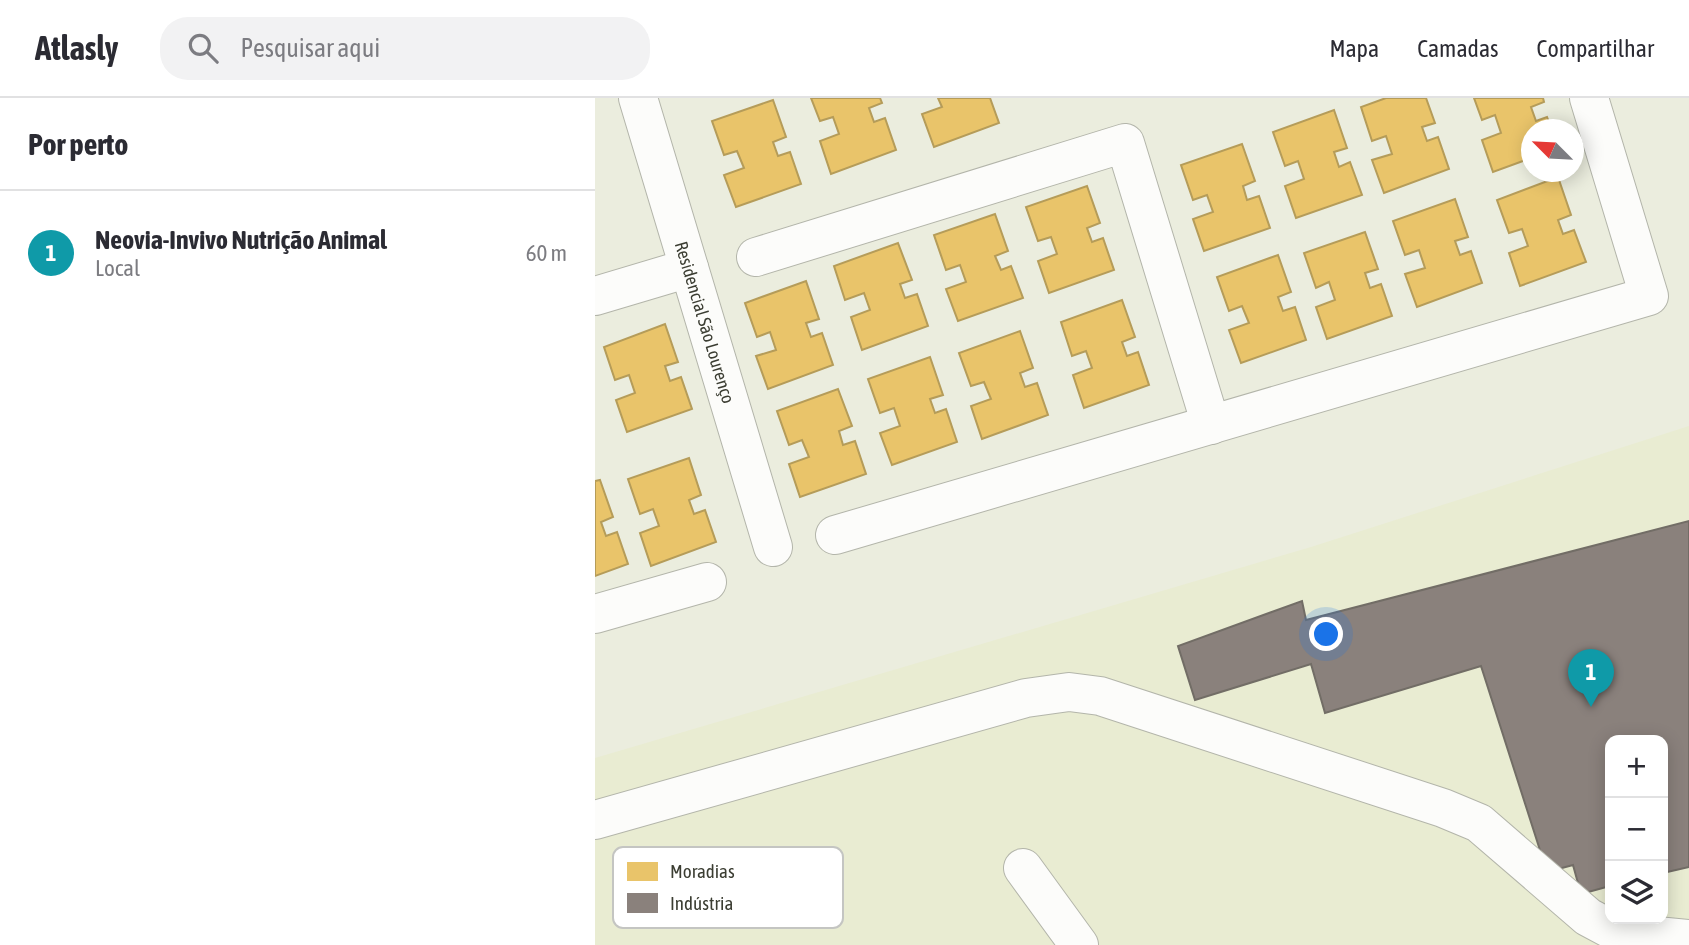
<!DOCTYPE html>
<html lang="pt">
<head>
<meta charset="utf-8">
<style>
  body { margin:0; font-family:"Asap Condensed",sans-serif; background:#f2f2f3; color:#2b2b33 }
  .controls { position:absolute; right:21px; bottom:21px; display:grid; overflow:hidden; border-radius:14px; box-shadow:0 4px 18px #0003 }
  .controls button { width:63px; height:63px; display:grid; place-items:center; padding:0; border:0; border-bottom:2px solid #e1e1e2; background:#fff; color:#2b2b33; font:35px sans-serif }
  .compass { position:absolute; left:926px; top:21px; width:63px; height:63px; border-radius:50%; background:#fff; box-shadow:0 4px 18px #0003; rotate:294deg }
  .you { position:absolute; left:732px; top:537px; width:24px; height:24px; margin:-18px; border:5px solid #fff; border-radius:50%; background:#1a73e8; box-shadow:0 0 0 10px #1a73e833 }
  .badge { display:grid; place-items:center; width:46px; height:46px; border-radius:50%; background:#b45309; color:#fff; font-size:23px; font-weight:700 }
  .pin { position:absolute; translate:-50% -58px; filter:drop-shadow(0 2px 4px #0008) }
  .pin::after { content:''; position:absolute; top:37px; width:24px; height:21px; background:inherit; clip-path:polygon(0 0,100% 0,50% 100%) }
  .list { margin:0; padding:0; list-style:none }
  h2 { display:flex; justify-content:space-between; align-items:center; height:91px; margin:0; padding:0 28px; font-size:30px }
  h2 small { font-size:23px; font-weight:400; color:#7c7c81 }
  .list li { display:grid; grid-template-columns:46px 1fr auto; gap:21px; align-items:center; box-sizing:border-box; height:126px; padding:0 28px; border-top:2px solid #e1e1e2 }
  .list b { display:block; font-size:26px; white-space:nowrap }
  .list p { margin:0; font-size:23px; white-space:nowrap; color:#7c7c81 }
  .list em { font-size:23px; font-style:normal; color:#7c7c81 }
  .icon { flex:none; width:38px; height:38px; fill:none; stroke:currentColor; stroke-width:2; stroke-linecap:round; stroke-linejoin:round }
  .map { position:relative; flex:none; width:1094px; height:847px; overflow:hidden }
  header { display:flex; align-items:center; gap:42px; box-sizing:border-box; height:98px; padding:0 35px; background:#fff; border-bottom:2px solid #e1e1e2 }
  header strong { font-size:33px }
  nav { display:flex; gap:38px; margin-inline-start:auto; font-size:24px }
  .search { width:490px; height:63px; background:#f2f2f3; display:flex; align-items:center; gap:18px; box-sizing:border-box; padding:0 24px; border-radius:28px; color:#7c7c81; font-size:26px }
  main { display:flex }
  aside { flex:1; background:#fff }
  .map>svg:first-child { display:block }
  .built { fill:#e9ecd2; fill-rule:evenodd }
  .homes { fill:#e9c46a; stroke:#b59c59; stroke-width:2 }
  .industry { fill:#8a817c; stroke:#726d66; stroke-width:2 }
  .lines { fill:none; stroke-linecap:round; stroke-linejoin:round }
  .minor-casing { stroke:#b3b5aa; stroke-width:40 }
  .minor { stroke:#fcfcfa; stroke-width:38 }
  .labels { text-anchor:middle; dominant-baseline:central; stroke-width:7; stroke-linejoin:round; paint-order:stroke }
  .street-label { font-size:18px; fill:#3b3d32; stroke:#fff }
  .key { fill:#fff; stroke:#c4c5c2; stroke-width:2 }
  .key-label { font-size:19px; fill:#3b3d32 }
</style>
</head>
<body>
<header>
<strong>Atlasly</strong>
<div class="search"><svg class="icon" aria-label="search" viewBox="0 0 24 24"><circle cx="10" cy="10" r="6"/><path d="M15 15l6 6"/></svg>Pesquisar aqui</div>
<nav><a>Mapa</a><a>Camadas</a><a>Compartilhar</a></nav>
</header>
<main>
<aside>
<h2>Por perto<small></small></h2>
<ul class="list">
<li><span class="badge" style="background:#0f9aa8">1</span><div><b>Neovia-Invivo Nutrição Animal</b><p>Local</p></div><em>60 m</em></li>
</ul>
</aside>
<div class="map">
<svg width="1094" height="847" viewBox="0 0 1094 847">
  <rect width="100%" height="100%" fill="#ebedde"/>
  <!-- built -->
  <path class="built" d="M1094 328V847H0V660L716 449ZM1015 642H1068V821H1015Z"/>
  <!-- homes -->
  <g class="homes">
    <path d="M216 0H285L287 5 274 10 279 24 290 20 301 52 236 76 225 43 244 36 238 19 225 23Z"/>
    <path d="M343 0H395L404 25 339 49 327 16 347 9Z"/>
    <path d="M791 0H831L840 25 827 29 832 43 843 39 854 71 789 95 777 62 797 56 791 38 777 43 766 9Z"/>
    <path d="M879 0H948L949 4 936 9 941 23 952 19 957 32H936V60L898 74 887 42 906 35 900 17 887 22Z"/>
    <path d="M178 2 191 39 178 44 183 58 195 54 206 86 141 109 129 77 149 70 142 53 129 57 117 23Z"/>
    <path d="M739 12 752 50 739 54 744 69 755 64 767 97 701 120 690 88 709 81 703 63 690 68 678 34Z"/>
    <path d="M647 46 660 83 648 88 652 102 664 98 675 130 609 153 598 121 618 114 612 97 598 102 586 67Z"/>
    <path d="M963 79 976 117 963 122 968 136 979 132 991 164 925 188 914 155 933 148 927 131 914 135 902 102Z"/>
    <path d="M492 88 505 125 492 130 497 144 508 140 519 172 454 195 443 163 462 156 456 139 443 143 431 109Z"/>
    <path d="M860 101 873 139 860 143 865 157 876 153 887 185 822 209 810 176 830 170 824 152 810 157 798 123Z"/>
    <path d="M400 116 413 153 400 158 406 172 416 168 428 200 363 223 351 191 371 184 365 167 351 172 339 137Z"/>
    <path d="M770 134 783 171 770 175 775 190 786 186 797 218 732 241 721 209 740 202 734 184 721 190 709 155Z"/>
    <path d="M303 145 317 182 305 186 310 200 322 196 333 228 267 252 256 219 275 212 269 195 250 202 239 168Z"/>
    <path d="M683 157 696 194 683 199 688 213 700 209 711 242 646 265 634 232 654 225 647 208 634 213 622 179Z"/>
    <path d="M211 183 224 221 211 225 216 239 227 235 238 267 173 291 161 258 181 252 175 234 162 239 150 205Z"/>
    <path d="M527 202 540 239 527 244 532 258 543 254 554 287 489 310 478 277 497 270 491 253 477 258 466 224Z"/>
    <path d="M70 226 83 264 70 268 75 283 86 279 97 311 32 334 21 302 40 295 34 277 20 282 9 249Z"/>
    <path d="M425 233 438 270 425 275 430 289 442 285 453 317 387 341 376 308 396 301 389 284 376 288 364 255Z"/>
    <path d="M335 259 348 297 335 301 340 315 351 311 362 344 297 367 285 335 305 328 299 310 285 315 273 281Z"/>
    <path d="M243 291 257 328 244 333 248 347 260 343 271 376 205 399 194 366 214 359 207 342 194 347 182 313Z"/>
    <path d="M94 360 106 397 94 402 99 416 110 412 121 444 56 468 45 435 64 428 58 411 45 416 33 381Z"/>
    <path d="M5 382 18 419 6 424 11 438 22 434 33 466 0 478V383Z"/>
  </g>
  <!-- industry -->
  <path class="industry" d="M1094 423V769L1068 775V642H1015V788L986 796 978 767 952 774 886 568 730 615 716 566 600 602 583 548 707 503 711 522Z"/>
  <g class="lines">
    <!-- minor casing -->
    <g class="minor-casing">
      <g id="minor">
        <path id="s1" d="M43 0 178 449"/>
        <path d="M161 159 530 45 616 327"/>
        <path d="M0 198 94 170"/>
        <path d="M240 437 1054 198 994 0"/>
        <path d="M0 516 112 484"/>
        <path d="M0 722 431 600 474 594 505 598 848 710 884 725 993 819 1021 834 1094 841"/>
        <path d="M428 770 484 847"/>
      </g>
    </g>
    <!-- minor -->
    <use href="#minor" class="minor"/>
  </g>
  <g class="labels">
    <!-- street labels -->
    <g class="street-label">
      <text stroke="none"><textPath href="#s1" startOffset="234">Residencial São Lourenço</textPath></text>
    </g>
  </g>
  <!-- legend -->
  <rect x="18" y="749" width="230" height="81" rx="10" class="key"/>
  <rect x="32" y="764" width="31" height="19" fill="#e9c46a"/>
  <rect x="32" y="795" width="31" height="20" fill="#8a817c"/>
  <g class="key-label">
    <text x="75" y="780">Moradias</text>
    <text x="75" y="812">Indústria</text>
  </g>
</svg>
<div class="controls">
<button>+</button>
<button>−</button>
<button><svg class="icon" aria-label="layers" viewBox="0 0 24 24"><path d="M12 4l9 5-9 5-9-5zM3 14l9 5 9-5"/></svg></button>
</div>
<svg class="compass" viewBox="-18 -18 36 36"><path d="M0-13l5 13h-10z" fill="#e53935"/><path d="M0 13l5-13h-10z" fill="#7c7c81"/></svg>
<div class="you"></div>
<div class="pin badge" style="left:996px;top:609px;background:#0f9aa8">1</div>
</div>
</main>
</body>
</html>
